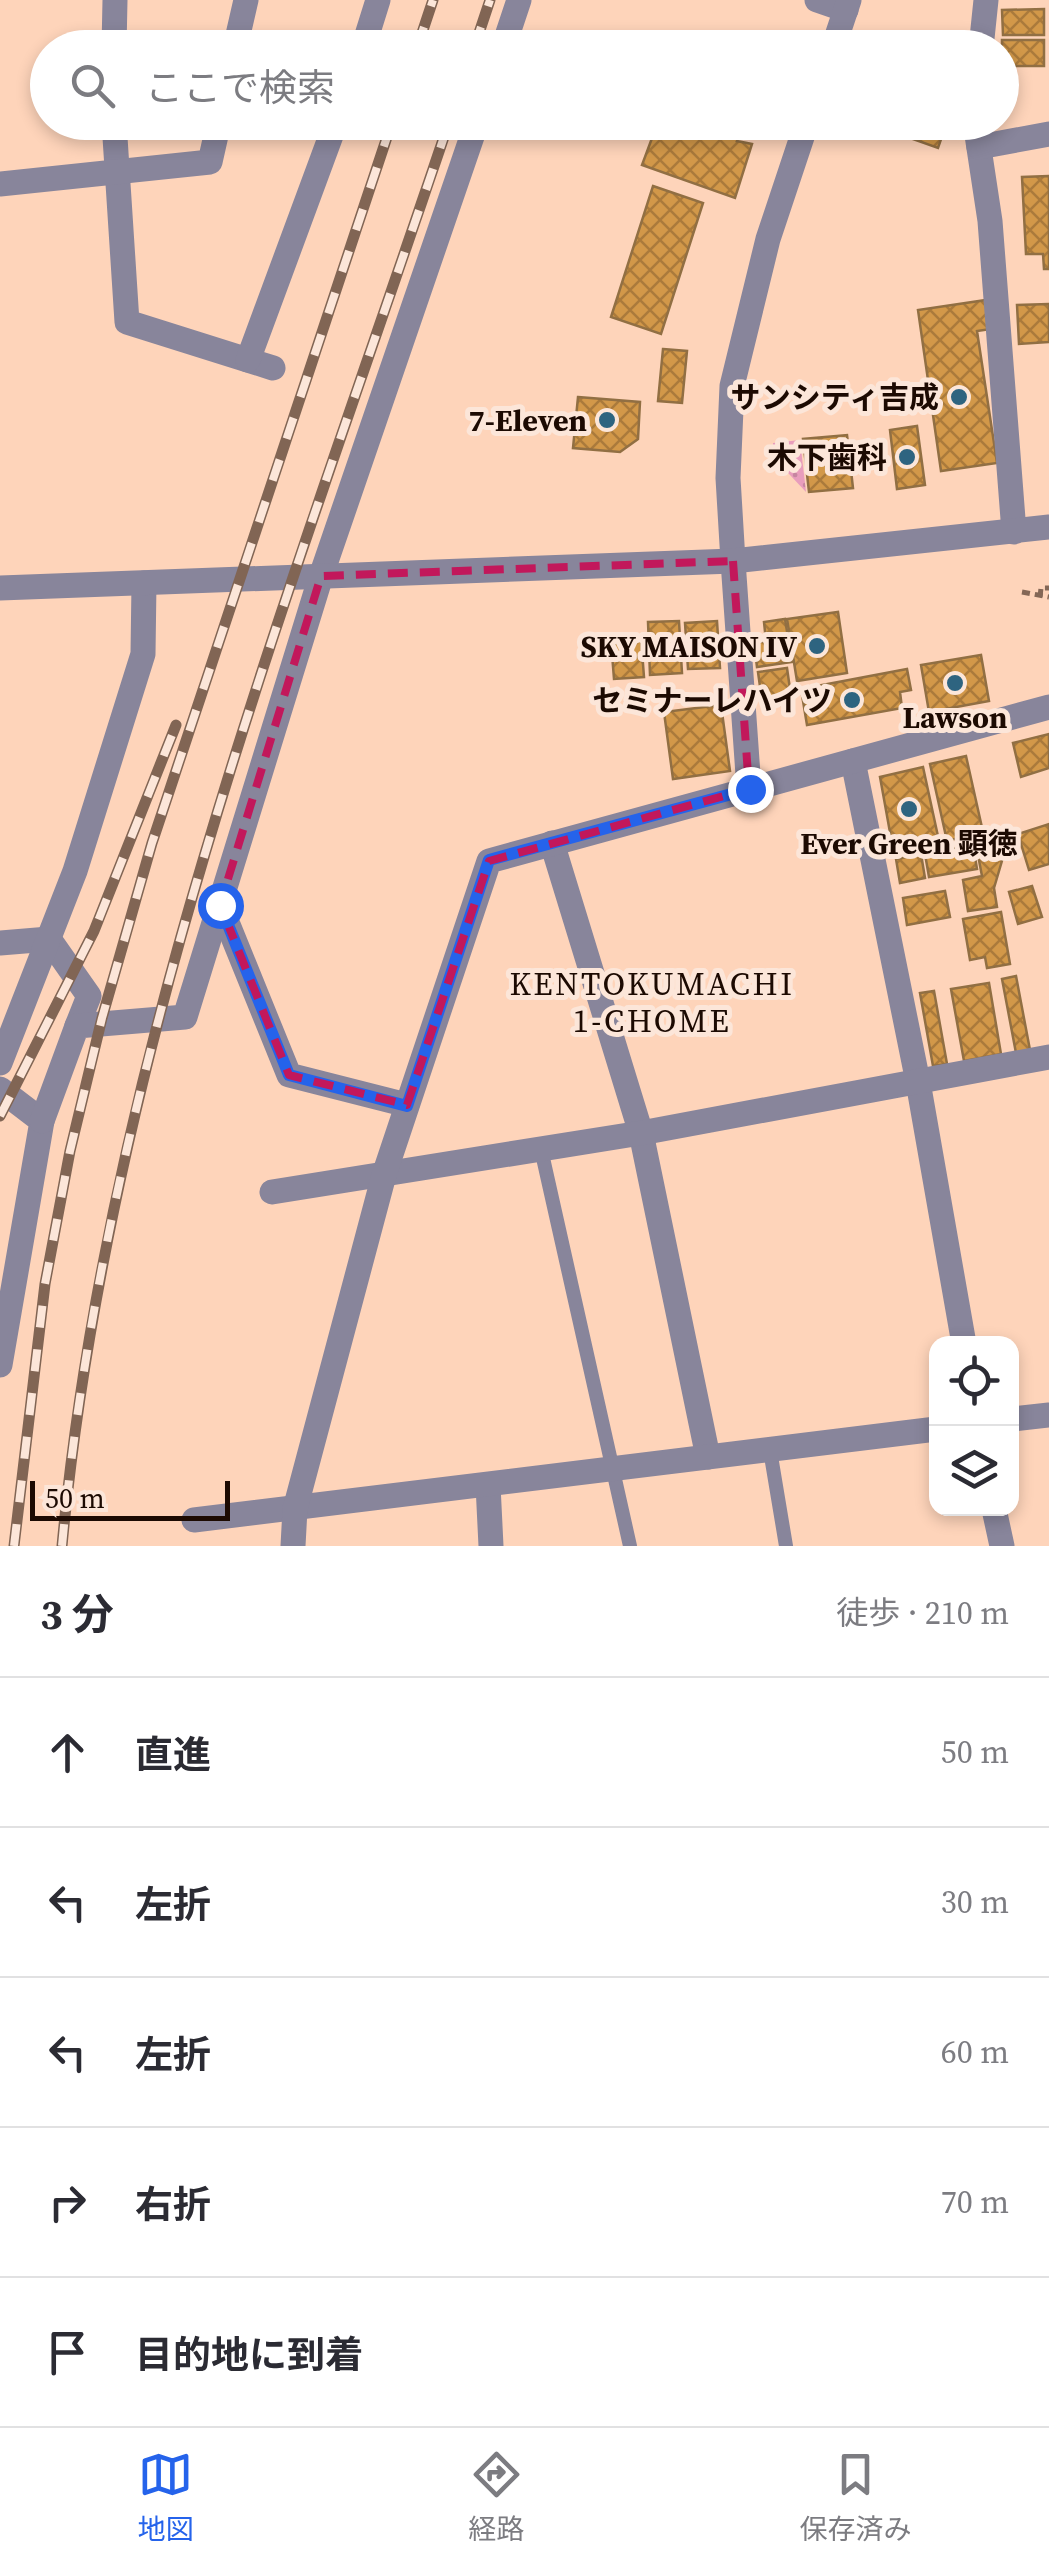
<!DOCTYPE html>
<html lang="ja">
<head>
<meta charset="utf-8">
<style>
  body { margin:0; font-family:"Source Serif 4","Noto Sans JP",serif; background:#f2f2f3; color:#2b2b33 }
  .controls { position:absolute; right:30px; bottom:30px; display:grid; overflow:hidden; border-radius:20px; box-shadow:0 5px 15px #0003 }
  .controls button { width:90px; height:90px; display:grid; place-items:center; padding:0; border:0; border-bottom:2px solid #e1e1e2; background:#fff; color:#2b2b33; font:50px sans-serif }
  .scale { position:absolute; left:30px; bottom:25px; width:200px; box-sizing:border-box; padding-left:10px; border:5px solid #1c0a02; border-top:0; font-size:28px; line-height:35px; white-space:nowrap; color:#1c0a02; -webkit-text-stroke:8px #fce6d9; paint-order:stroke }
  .stop { position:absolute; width:30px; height:30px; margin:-22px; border:8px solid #2563eb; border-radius:50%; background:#fff }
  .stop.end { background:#2563eb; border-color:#fff; box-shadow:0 2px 10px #0008 }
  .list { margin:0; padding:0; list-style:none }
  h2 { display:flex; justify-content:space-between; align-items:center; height:130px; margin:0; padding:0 40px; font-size:42px }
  h2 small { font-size:32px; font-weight:400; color:#7c7c81 }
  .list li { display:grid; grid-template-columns:65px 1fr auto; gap:30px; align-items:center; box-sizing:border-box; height:150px; padding:0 40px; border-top:2px solid #e1e1e2 }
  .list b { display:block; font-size:38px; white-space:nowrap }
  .list em { font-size:32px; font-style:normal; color:#7c7c81 }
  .icon { flex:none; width:55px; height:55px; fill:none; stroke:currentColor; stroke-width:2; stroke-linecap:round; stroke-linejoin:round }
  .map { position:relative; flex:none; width:1049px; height:1546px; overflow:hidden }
  .search { position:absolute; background:#fff; box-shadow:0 5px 15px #0003; left:30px; right:30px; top:30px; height:110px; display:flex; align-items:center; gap:25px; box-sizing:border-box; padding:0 35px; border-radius:55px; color:#7c7c81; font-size:38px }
  .sheet { height:880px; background:#fff }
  nav { display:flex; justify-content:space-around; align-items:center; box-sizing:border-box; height:140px; border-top:2px solid #e1e1e2; background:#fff; font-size:28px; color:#7c7c81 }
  nav a { display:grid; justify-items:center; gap:5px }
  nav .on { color:#2563eb }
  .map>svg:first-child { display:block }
  .park { fill:url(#park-dots) }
  .building { fill:url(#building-cross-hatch); stroke:#916f43; stroke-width:2.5 }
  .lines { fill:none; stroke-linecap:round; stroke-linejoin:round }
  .path { stroke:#846756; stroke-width:5; stroke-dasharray:8 5; stroke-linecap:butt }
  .service { stroke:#88859b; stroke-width:14 }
  .minor { stroke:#88859b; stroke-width:25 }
  .tertiary { stroke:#88859b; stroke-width:25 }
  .rail-casing { stroke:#816554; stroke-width:11 }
  .rail { stroke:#fce6d9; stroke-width:8; stroke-dasharray:22; stroke-linecap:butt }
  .route { stroke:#2563eb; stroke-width:12 }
  .marked { fill:none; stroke:#c2185b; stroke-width:8; stroke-dasharray:20 12; stroke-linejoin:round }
  .poi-dot { fill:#2e6480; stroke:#fce6d9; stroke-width:4 }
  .labels { text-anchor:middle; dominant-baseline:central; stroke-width:10; stroke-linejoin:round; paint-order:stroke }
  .poi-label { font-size:30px; font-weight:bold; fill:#1c0a02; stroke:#fce6d9; text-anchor:end }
  .neighbourhood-label { font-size:32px; letter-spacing:2.5px; fill:#1c0a02; stroke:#fce6d9 }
</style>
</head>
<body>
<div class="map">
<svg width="1049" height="1546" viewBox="0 0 1049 1546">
  <defs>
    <pattern id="park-dots" width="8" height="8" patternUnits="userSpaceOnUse" patternTransform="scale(2.5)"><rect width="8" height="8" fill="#e89dbc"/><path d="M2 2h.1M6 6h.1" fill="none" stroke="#c686a0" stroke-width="1.8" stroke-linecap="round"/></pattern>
    <pattern id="building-cross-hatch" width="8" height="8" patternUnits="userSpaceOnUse" patternTransform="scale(2.5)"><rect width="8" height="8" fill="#d29849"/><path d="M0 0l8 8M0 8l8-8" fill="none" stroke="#aa7a3b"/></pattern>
  </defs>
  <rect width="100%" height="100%" fill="#fed4ba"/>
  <!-- park -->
  <path class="park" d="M800 440 806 492 773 457V443Z"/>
  <!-- building -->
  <g class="building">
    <path d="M1044 9V35H1003L1002 10Z"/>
    <rect x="1002" y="40" width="42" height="26"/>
    <path d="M658 122H746L737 141 752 144 735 198 642 165Z"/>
    <path d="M865 122H947L938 148Z"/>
    <path d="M1049 176V269H1044L1043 254H1026L1022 177Z"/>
    <path d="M653 186 703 203 661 334 611 317Z"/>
    <path d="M986 300 991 329 977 331 997 463 941 471 918 310Z"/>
    <path d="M1049 304V342L1019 344 1017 305Z"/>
    <path d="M663 349 687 351 682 403 658 401Z"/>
    <path d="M578 397 640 402 638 439 620 452 573 448Z"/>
    <path d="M917 426 925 485 897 489 890 430Z"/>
    <path d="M847 435 853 488 809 492 803 439Z"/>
    <path d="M838 612 847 673 797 681 787 619Z"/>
    <path d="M785 619 792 662 757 667 754 643 766 641 764 622Z"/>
    <path d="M679 621 682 673 650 675 648 622Z"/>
    <path d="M717 621 720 668 688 669 685 623Z"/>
    <path d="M641 638 644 677 614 679 611 641Z"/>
    <path d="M981 655 989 701 929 712 921 665Z"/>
    <path d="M787 668 792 703 763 708 758 672Z"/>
    <path d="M907 669 911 690 900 692 902 708 807 725 801 689Z"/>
    <path d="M721 705 730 771 673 779 664 712Z"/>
    <path d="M1049 734V768L1021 777 1013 743Z"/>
    <path d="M966 756 983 832 947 841 930 764Z"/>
    <path d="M923 767 939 841 893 849 880 777Z"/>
    <path d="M1049 824V864L1029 870 1018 834Z"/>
    <path d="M1009 837 994 888 997 907 968 911 963 880 982 876 978 855 983 842Z"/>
    <path d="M973 845 977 869 929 877 925 854Z"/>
    <path d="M921 854 925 878 900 883 896 859Z"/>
    <path d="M1032 886 1042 917 1018 924 1009 892Z"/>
    <path d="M945 891 950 917 907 925 903 898Z"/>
    <path d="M1001 912 1010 964 987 968 985 957 970 960 963 919Z"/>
    <path d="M1016 976 1030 1050 1016 1053 1002 979Z"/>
    <path d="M989 983 1001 1054 964 1061 951 989Z"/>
    <path d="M934 991 947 1064 933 1066 920 993Z"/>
  </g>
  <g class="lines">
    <!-- path -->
    <g class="path">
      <path d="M1022 592 1049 597"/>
      <path d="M1040 597 1041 588H1049"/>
    </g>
    <!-- service -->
    <g class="service">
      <path d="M541 1149 630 1546"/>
      <path d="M770 1450 786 1546"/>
    </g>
    <!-- minor -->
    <g class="minor">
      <path d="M817 0 846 10"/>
      <path d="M114 48 115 0"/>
      <path d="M235 48 246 0"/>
      <path d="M363 48 378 0"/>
      <path d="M503 48 519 0"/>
      <path d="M981 48 986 0"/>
      <path d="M114 122 127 322 273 368"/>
      <path d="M975 122 990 221 1014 532"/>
      <path d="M979 147 1049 134"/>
      <path d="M0 184 210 162 219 122"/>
      <path d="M248 360 336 122"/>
      <path d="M733 561 749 789"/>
      <path d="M853 761 918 1082 964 1344"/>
      <path d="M552 843 641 1133 708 1457"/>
      <path d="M220 905 289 1075 407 1105"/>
      <path d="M0 943 49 939 89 996 77 1026"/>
      <path d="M0 1063 75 871 143 654 144 583"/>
      <path d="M0 1089 42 1121 0 1365"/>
      <path d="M42 1121 77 1026 185 1017 321 576 477 122"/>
      <path d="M272 1192 641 1133 1049 1057"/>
      <path d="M1012 1419 1049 1415"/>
      <path d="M488 1485 491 1546"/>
      <path d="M994 1509 1002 1546"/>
      <path d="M194 1520 936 1429"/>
      <path d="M293 1546 295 1509 384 1175 489 861 1049 707"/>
    </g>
    <!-- tertiary -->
    <g class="tertiary">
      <path d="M833 48 849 0"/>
      <path d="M733 561 728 478 732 386 768 239 807 122"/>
      <path d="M0 588 733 561 1049 527"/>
    </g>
    <!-- rail casing -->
    <g class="rail-casing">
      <g id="rail">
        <path d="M417 48 433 0"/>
        <path d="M474 48 490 0"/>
        <path d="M0 1116 94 931 176 725"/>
        <path d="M14 1546 45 1284 70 1151 102 1018 152 843 392 122"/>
        <path d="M62 1546C108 1052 292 589 449 122"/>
      </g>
    </g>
    <!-- rail -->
    <use href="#rail" class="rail"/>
  </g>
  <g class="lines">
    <!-- route -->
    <path class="route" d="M220 905 289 1075 407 1106 489 860 750 789"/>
  </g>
  <!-- marked area -->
  <path class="marked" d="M733 561 749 789 489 861 407 1105 289 1075 220 905 321 576Z"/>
  <!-- markers -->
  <g class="poi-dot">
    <circle cx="959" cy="397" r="10"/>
    <circle cx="607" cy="420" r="10"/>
    <circle cx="907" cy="457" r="10"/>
    <circle cx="817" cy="646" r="10"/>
    <circle cx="955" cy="683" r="10"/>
    <circle cx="852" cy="700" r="10"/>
    <circle cx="909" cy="809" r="10"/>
  </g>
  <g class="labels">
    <!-- poi labels -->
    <g class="poi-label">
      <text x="939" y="397">サンシティ吉成</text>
      <text x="587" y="420">7-Eleven</text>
      <text x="887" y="457">木下歯科</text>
      <text x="797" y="646">SKY MAISON IV</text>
      <text x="832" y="700">セミナーレハイツ</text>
      <text x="955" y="717" text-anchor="middle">Lawson</text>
      <text x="909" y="843" text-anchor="middle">Ever Green 顕徳</text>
    </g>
    <!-- neighbourhood labels -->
    <g class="neighbourhood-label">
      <text x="652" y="984">KENTOKUMACHI<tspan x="652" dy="37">1-CHOME</tspan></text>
    </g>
  </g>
</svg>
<div class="controls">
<button><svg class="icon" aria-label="locate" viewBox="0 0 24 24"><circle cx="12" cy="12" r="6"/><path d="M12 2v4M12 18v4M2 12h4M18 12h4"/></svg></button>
<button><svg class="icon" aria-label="layers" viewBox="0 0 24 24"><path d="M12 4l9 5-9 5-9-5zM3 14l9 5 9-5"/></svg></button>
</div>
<div class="scale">50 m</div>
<div class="stop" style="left:220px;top:905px"></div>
<div class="stop end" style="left:750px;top:789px"></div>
<div class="search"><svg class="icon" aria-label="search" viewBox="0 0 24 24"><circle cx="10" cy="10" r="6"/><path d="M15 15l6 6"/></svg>ここで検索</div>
</div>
<section class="sheet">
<h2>3 分<small>徒歩 · 210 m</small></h2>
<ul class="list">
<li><svg class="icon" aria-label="ahead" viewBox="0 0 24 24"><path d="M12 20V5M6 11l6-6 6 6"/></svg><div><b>直進</b></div><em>50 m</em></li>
<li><svg class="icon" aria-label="left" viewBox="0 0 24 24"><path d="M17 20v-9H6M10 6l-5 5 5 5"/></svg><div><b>左折</b></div><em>30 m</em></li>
<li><svg class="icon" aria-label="left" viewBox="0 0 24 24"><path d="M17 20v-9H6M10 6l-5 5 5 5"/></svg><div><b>左折</b></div><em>60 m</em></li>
<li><svg class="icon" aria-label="right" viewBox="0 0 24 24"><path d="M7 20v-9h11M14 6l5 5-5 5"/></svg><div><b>右折</b></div><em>70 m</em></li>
<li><svg class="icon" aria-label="arrive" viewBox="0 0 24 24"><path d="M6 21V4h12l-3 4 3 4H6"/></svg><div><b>目的地に到着</b></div></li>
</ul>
</section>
<nav>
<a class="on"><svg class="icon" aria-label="map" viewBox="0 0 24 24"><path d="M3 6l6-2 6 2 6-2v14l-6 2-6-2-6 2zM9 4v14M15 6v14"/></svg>地図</a>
<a><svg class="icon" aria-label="directions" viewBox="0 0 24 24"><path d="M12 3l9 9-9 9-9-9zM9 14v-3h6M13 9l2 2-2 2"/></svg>経路</a>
<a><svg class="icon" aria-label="saved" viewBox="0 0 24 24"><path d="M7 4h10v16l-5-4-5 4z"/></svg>保存済み</a>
</nav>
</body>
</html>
